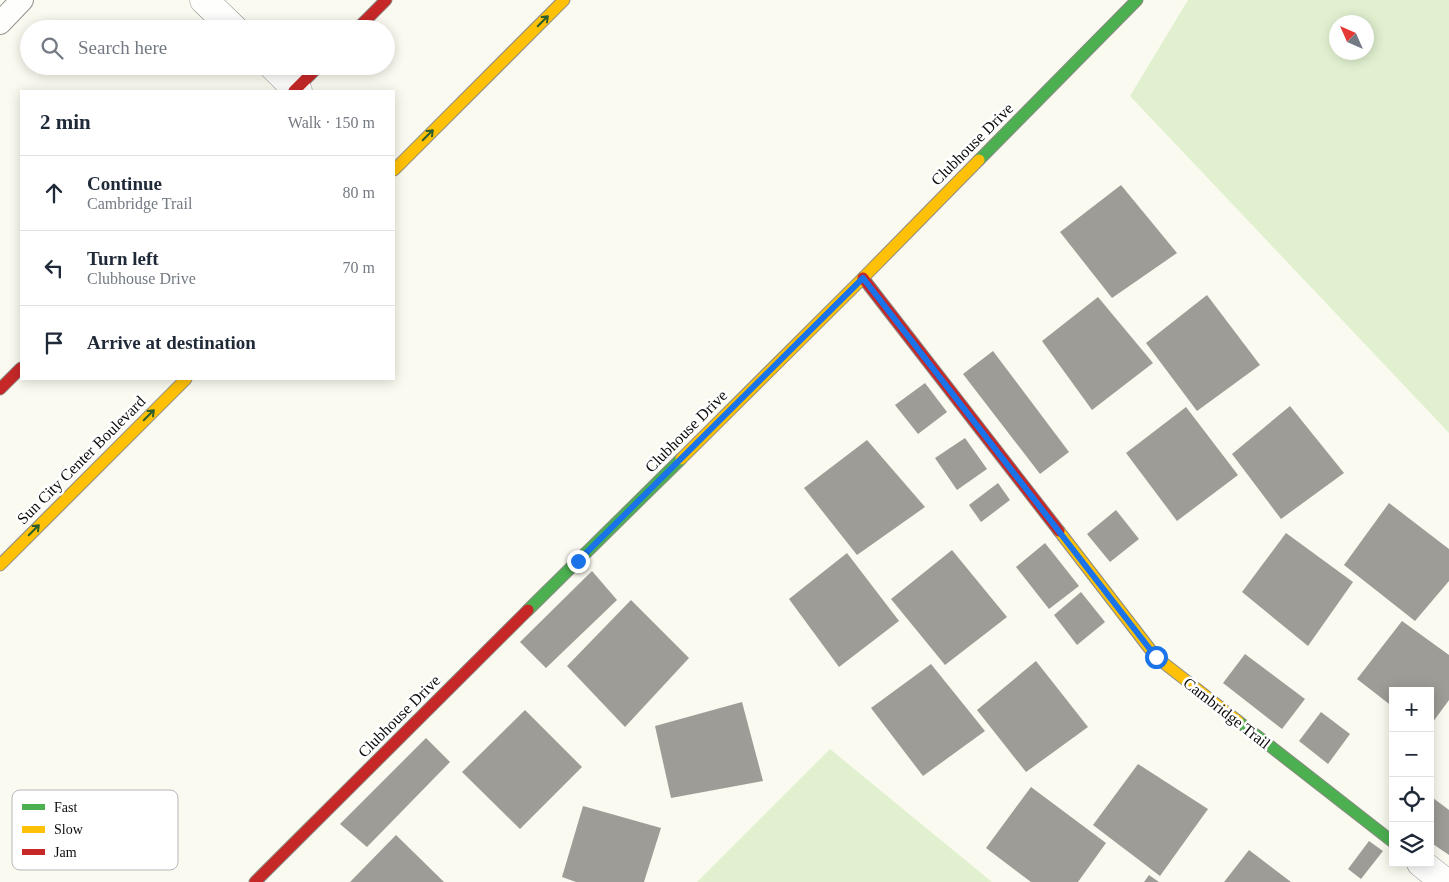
<!DOCTYPE html>
<html lang="en">
<head>
<meta charset="utf-8">
<style>
  body { margin:0; font-family:Georgia,serif; background:#f6f6f7; color:#1f2937 }
  .controls { position:absolute; right:15px; bottom:15px; display:grid; overflow:hidden; border-radius:0px; box-shadow:0 2px 12px #0003 }
  .controls button { width:45px; height:45px; display:grid; place-items:center; padding:0; border:0; border-bottom:1px solid #e0e1e3; background:#fff; color:#1f2937; font:25px sans-serif }
  .compass { position:absolute; left:1329px; top:15px; width:45px; height:45px; border-radius:50%; background:#fff; box-shadow:0 2px 12px #0003; rotate:315deg }
  .stop { position:absolute; width:15px; height:15px; margin:-11px; border:4px solid #1a73e8; border-radius:50%; background:#fff }
  .stop.end { background:#1a73e8; border-color:#fff; box-shadow:0 1px 5px #0008 }
  .list { margin:0; padding:0; list-style:none }
  h2 { display:flex; justify-content:space-between; align-items:center; height:65px; margin:0; padding:0 20px; font-size:21px }
  h2 small { font-size:16px; font-weight:400; color:#747a83 }
  .list li { display:grid; grid-template-columns:32px 1fr auto; gap:15px; align-items:center; box-sizing:border-box; height:75px; padding:0 20px; border-top:1px solid #e0e1e3 }
  .list b { display:block; font-size:19px; white-space:nowrap }
  .list p { margin:0; font-size:16px; white-space:nowrap; color:#747a83 }
  .list em { font-size:16px; font-style:normal; color:#747a83 }
  .icon { flex:none; width:28px; height:28px; fill:none; stroke:currentColor; stroke-width:2; stroke-linecap:round; stroke-linejoin:round }
  .map { position:relative; flex:none; width:1449px; height:882px; overflow:hidden }
  .search { position:absolute; background:#fff; box-shadow:0 2px 12px #0003; left:20px; top:20px; width:375px; height:55px; display:flex; align-items:center; gap:12px; box-sizing:border-box; padding:0 18px; border-radius:28px; color:#747a83; font-size:19px }
  .panel { position:absolute; background:#fff; box-shadow:0 2px 12px #0003; left:20px; top:90px; width:375px; height:290px; border-radius:0px }
  .map>svg:first-child { display:block }
  .green { fill:#e1f1d0; fill-rule:evenodd }
  .building { fill:#9e9c96 }
  .lines { fill:none; stroke-linecap:round; stroke-linejoin:round }
  .lane-casing { stroke:#94938f; stroke-width:24 }
  .street-casing { stroke:#94938f; stroke-width:29 }
  .fast-casing { stroke:#8a8a85; stroke-width:13 }
  .slow-casing { stroke:#8a8a85; stroke-width:13 }
  .jam-casing { stroke:#8a8a85; stroke-width:13 }
  .lane { stroke:#fefefd; stroke-width:22 }
  .street { stroke:#fefefd; stroke-width:28 }
  .fast { stroke:#4caf50; stroke-width:11 }
  .slow { stroke:#ffc107; stroke-width:11 }
  .jam { stroke:#c62828; stroke-width:11 }
  .oneway { stroke:#2c5e2e }
  .route { stroke:#1a73e8; stroke-width:6 }
  .labels { text-anchor:middle; dominant-baseline:central; stroke-width:5; stroke-linejoin:round; paint-order:stroke }
  .street-label { font-size:16px; fill:#0c0c0c; stroke:#fff }
  .key { fill:#fff; stroke:#b6b6b6; stroke-width:1 }
  .key-label { font-size:14px; fill:#0c0c0c }
</style>
</head>
<body>
<div class="map">
<svg width="1449" height="882" viewBox="0 0 1449 882">
  <rect width="100%" height="100%" fill="#fbfaf0"/>
  <!-- green -->
  <g class="green">
    <path d="M1188 0H1449V433L1130 96ZM1336 22H1366V52H1336Z"/>
    <path d="M830 749 992 882H697Z"/>
  </g>
  <!-- building -->
  <g class="building">
    <path d="M1121 185 1177 253 1112 298 1060 232Z"/>
    <path d="M1207 295 1260 365 1197 411 1146 343Z"/>
    <path d="M1098 297 1153 363 1092 410 1042 341Z"/>
    <path d="M993 351 1069 452 1040 474 963 374Z"/>
    <path d="M925 383 947 412 918 434 895 405Z"/>
    <path d="M1290 406 1344 473 1281 519 1232 454Z"/>
    <path d="M1186 407 1238 475 1177 521 1126 453Z"/>
    <path d="M965 438 987 469 957 490 935 458Z"/>
    <path d="M867 440 925 507 857 555 804 488Z"/>
    <path d="M998 483 1010 500 981 522 969 505Z"/>
    <path d="M1389 503 1449 549V581L1415 621 1344 565Z"/>
    <path d="M1116 510 1139 539 1110 562 1087 534Z"/>
    <path d="M1286 533 1353 582 1308 646 1242 592Z"/>
    <path d="M1045 543 1079 586 1049 609 1016 567Z"/>
    <path d="M952 550 1007 617 945 665 891 599Z"/>
    <path d="M847 553 899 621 839 667 789 599Z"/>
    <path d="M592 571 617 600 546 668 520 642Z"/>
    <path d="M1081 592 1105 622 1077 645 1054 615Z"/>
    <path d="M631 600 689 658 625 727 567 666Z"/>
    <path d="M1402 621 1449 655V700L1430 726V691H1393V707L1357 679Z"/>
    <path d="M1245 654 1305 699 1282 729 1223 683Z"/>
    <path d="M1036 661 1088 727 1026 772 977 710Z"/>
    <path d="M931 664 985 731 923 776 871 708Z"/>
    <path d="M742 702 763 781 671 798 655 726Z"/>
    <path d="M525 710 582 767 520 829 462 772Z"/>
    <path d="M1321 712 1350 734 1328 764 1299 741Z"/>
    <path d="M426 738 450 762 367 847 340 824Z"/>
    <path d="M1138 764 1208 809 1160 876 1093 825Z"/>
    <path d="M1031 787 1106 843 1078 882H1031L986 848Z"/>
    <path d="M1433 798 1449 810V855L1430 842V802Z"/>
    <path d="M583 806 661 828 644 882H576L562 877Z"/>
    <path d="M396 835 444 882H350Z"/>
    <path d="M1369 841 1383 851 1361 879 1348 869Z"/>
    <path d="M1249 850 1291 882H1224Z"/>
    <path d="M1149 875 1159 882H1144Z"/>
  </g>
  <g class="lines">
    <!-- lane casing -->
    <g class="lane-casing">
      <path id="lane" d="M0 23 22 0"/>
    </g>
    <!-- street casing -->
    <g class="street-casing">
      <g id="street">
        <path d="M204 0 234 29"/>
        <path d="M273 66 298 91"/>
        <path d="M1421 863 1445 882"/>
      </g>
    </g>
    <!-- fast casing -->
    <g class="fast-casing">
      <g id="fast">
        <path d="M979 160 1137 0"/>
        <path d="M528 610 681 459"/>
        <path d="M1238 721 1393 842"/>
      </g>
    </g>
    <!-- slow casing -->
    <g class="slow-casing">
      <g id="slow">
        <path d="M394 170 564 0"/>
        <path d="M681 459 863 278 979 160"/>
        <path d="M1059 531 1156 657 1238 721"/>
        <path d="M0 565 186 379"/>
      </g>
    </g>
    <!-- jam casing -->
    <g class="jam-casing">
      <g id="jam">
        <path d="M357 29 386 0"/>
        <path d="M294 91 319 66"/>
        <path d="M863 278 1059 531"/>
        <path d="M0 389 21 368"/>
        <path d="M255 882 528 610"/>
      </g>
    </g>
    <!-- lane -->
    <use href="#lane" class="lane"/>
    <!-- street -->
    <use href="#street" class="street"/>
    <!-- fast -->
    <use href="#fast" class="fast"/>
    <!-- slow -->
    <use href="#slow" class="slow"/>
    <!-- jam -->
    <use href="#jam" class="jam"/>
  </g>
  <!-- one-way arrows -->
  <defs><path id="oneway-shaft" d="M-6 0H5M1.5-3L5.5 0L1.5 3" fill="none" stroke-width="1.6" stroke-linecap="round" stroke-linejoin="round" transform="scale(1.25)"/></defs>
  <g class="oneway">
    <use href="#oneway-shaft" transform="translate(543 21) rotate(-45)"/>
    <use href="#oneway-shaft" transform="translate(428 135) rotate(-45)"/>
    <use href="#oneway-shaft" transform="translate(149 415) rotate(-45)"/>
    <use href="#oneway-shaft" transform="translate(34 530) rotate(-45)"/>
  </g>
  <g class="lines">
    <!-- route -->
    <path class="route" d="M578 561 863 278 1156 657"/>
  </g>
  <g class="labels">
    <!-- street labels -->
    <g class="street-label">
      <text transform="translate(972 144) rotate(-45)">Clubhouse Drive</text>
      <text transform="translate(686 431) rotate(-45)">Clubhouse Drive</text>
      <text transform="translate(81 460) rotate(-45)">Sun City Center Boulevard</text>
      <text transform="translate(1227 713) rotate(38)">Cambridge Trail</text>
      <text transform="translate(399 716) rotate(-45)">Clubhouse Drive</text>
    </g>
  </g>
  <!-- legend -->
  <rect x="12" y="790" width="166" height="80" rx="8" class="key"/>
  <rect x="22" y="804" width="23" height="6" fill="#4caf50"/>
  <rect x="22" y="826" width="23" height="7" fill="#ffc107"/>
  <rect x="22" y="849" width="23" height="6" fill="#c62828"/>
  <g class="key-label">
    <text x="54" y="812">Fast</text>
    <text x="54" y="834">Slow</text>
    <text x="54" y="857">Jam</text>
  </g>
</svg>
<div class="controls">
<button>+</button>
<button>−</button>
<button><svg class="icon" aria-label="locate" viewBox="0 0 24 24"><circle cx="12" cy="12" r="6"/><path d="M12 2v4M12 18v4M2 12h4M18 12h4"/></svg></button>
<button><svg class="icon" aria-label="layers" viewBox="0 0 24 24"><path d="M12 4l9 5-9 5-9-5zM3 14l9 5 9-5"/></svg></button>
</div>
<svg class="compass" viewBox="-18 -18 36 36"><path d="M0-13l5 13h-10z" fill="#e53935"/><path d="M0 13l5-13h-10z" fill="#747a83"/></svg>
<div class="stop" style="left:1156px;top:657px"></div>
<div class="stop end" style="left:578px;top:561px"></div>
<div class="search"><svg class="icon" aria-label="search" viewBox="0 0 24 24"><circle cx="10" cy="10" r="6"/><path d="M15 15l6 6"/></svg>Search here</div>
<section class="panel">
<h2>2 min<small>Walk · 150 m</small></h2>
<ul class="list">
<li><svg class="icon" aria-label="ahead" viewBox="0 0 24 24"><path d="M12 20V5M6 11l6-6 6 6"/></svg><div><b>Continue</b><p>Cambridge Trail</p></div><em>80 m</em></li>
<li><svg class="icon" aria-label="left" viewBox="0 0 24 24"><path d="M17 20v-9H6M10 6l-5 5 5 5"/></svg><div><b>Turn left</b><p>Clubhouse Drive</p></div><em>70 m</em></li>
<li><svg class="icon" aria-label="arrive" viewBox="0 0 24 24"><path d="M6 21V4h12l-3 4 3 4H6"/></svg><div><b>Arrive at destination</b></div></li>
</ul>
</section>
</div>
</body>
</html>
